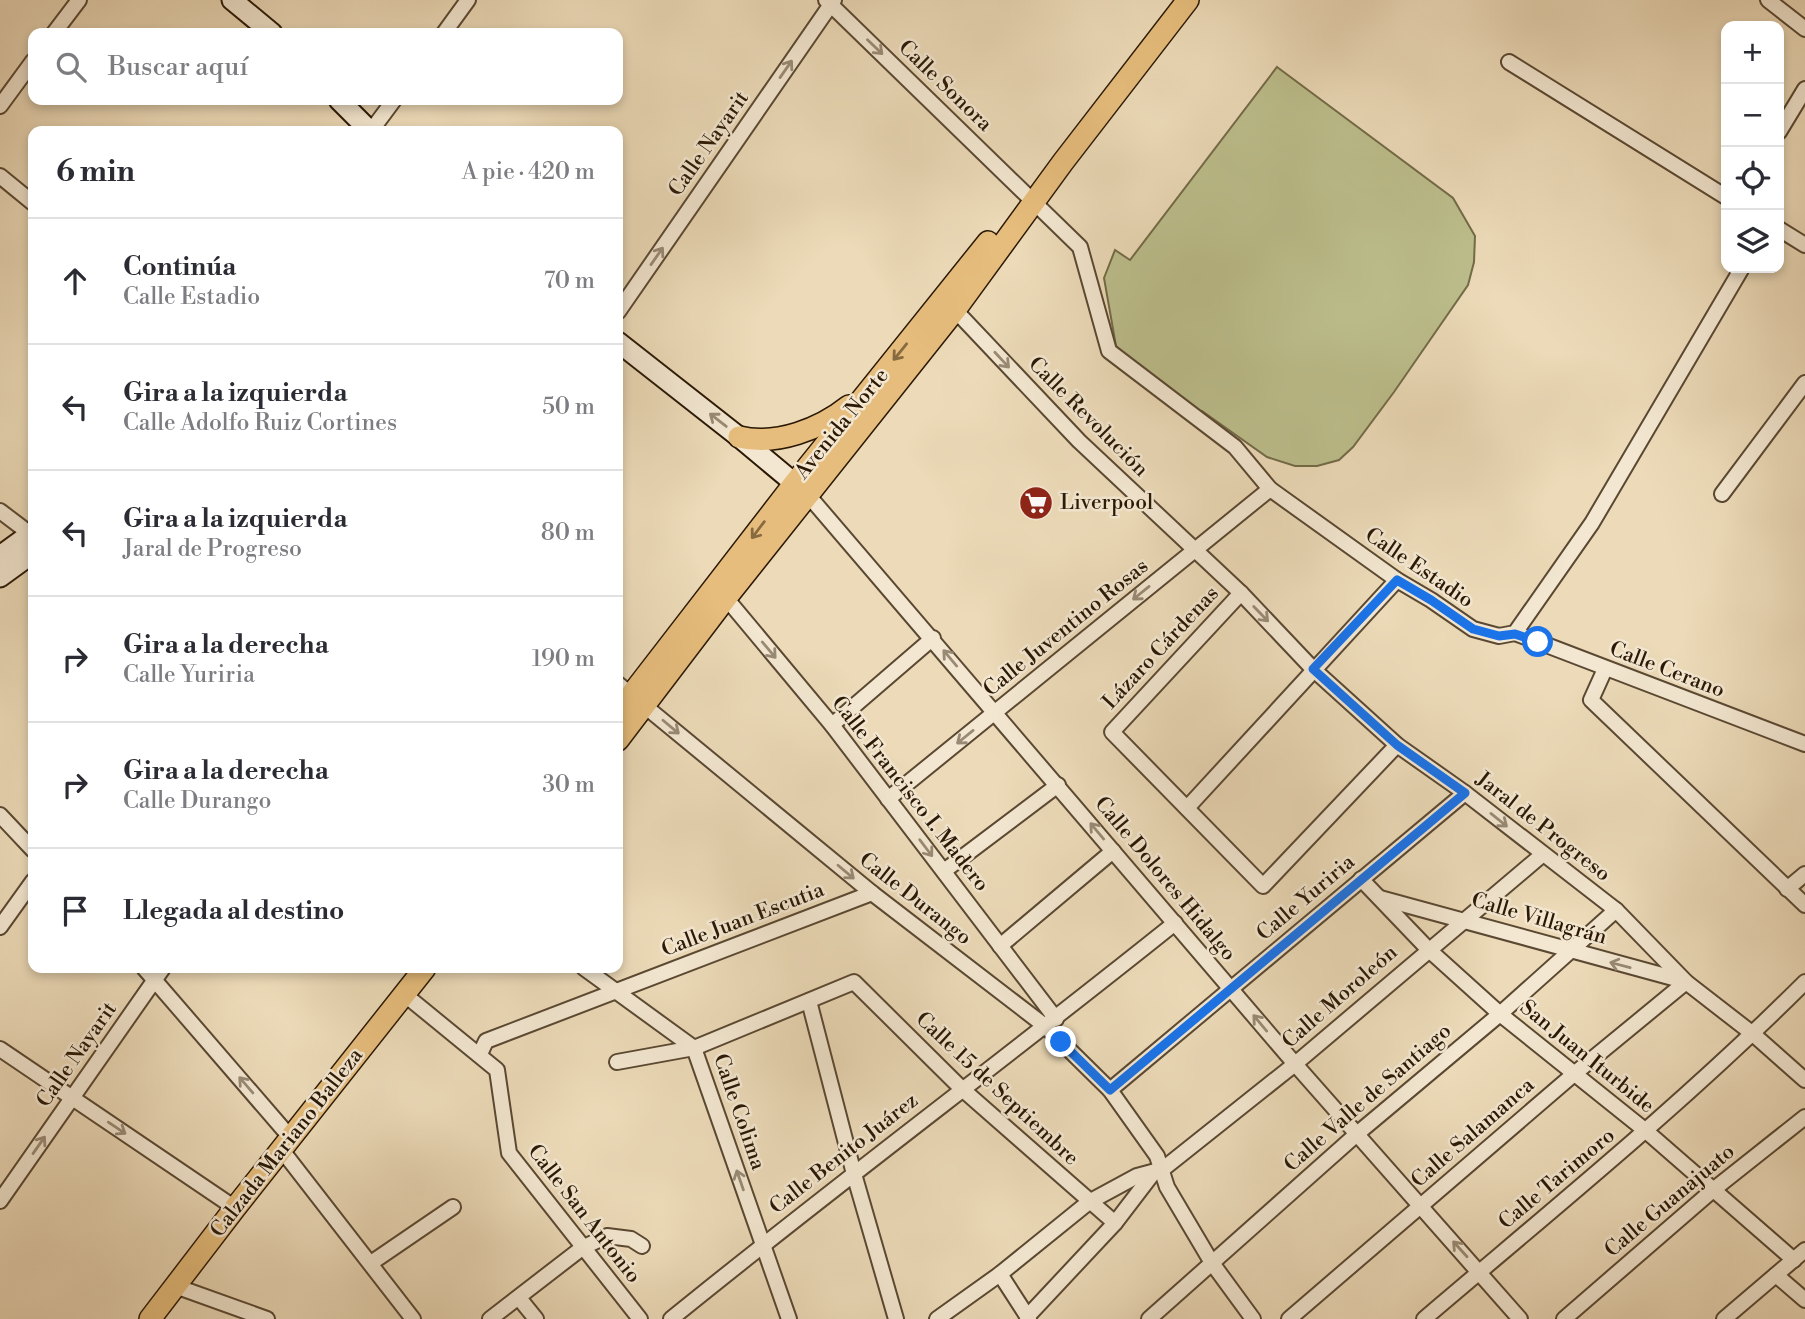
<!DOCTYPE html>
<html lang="es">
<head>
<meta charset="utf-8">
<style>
  body { margin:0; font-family:"Libre Bodoni",serif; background:#f7f7f7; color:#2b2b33 }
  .controls { position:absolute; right:21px; top:21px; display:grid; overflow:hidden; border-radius:14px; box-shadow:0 4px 10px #0003 }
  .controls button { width:63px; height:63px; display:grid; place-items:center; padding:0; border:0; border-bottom:2px solid #e1e1e2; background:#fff; color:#2b2b33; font:35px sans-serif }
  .stop { position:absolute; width:21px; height:21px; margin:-16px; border:5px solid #1a73e8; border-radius:50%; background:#fff }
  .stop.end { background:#1a73e8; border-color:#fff; box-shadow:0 2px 7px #0008 }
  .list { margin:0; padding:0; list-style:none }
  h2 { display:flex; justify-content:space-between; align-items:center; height:91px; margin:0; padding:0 28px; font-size:30px }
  h2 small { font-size:23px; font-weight:400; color:#7c7c81 }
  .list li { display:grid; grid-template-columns:46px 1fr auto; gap:21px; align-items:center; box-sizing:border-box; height:126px; padding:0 28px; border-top:2px solid #e1e1e2 }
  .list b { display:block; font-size:26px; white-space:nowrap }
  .list p { margin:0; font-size:23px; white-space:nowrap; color:#7c7c81 }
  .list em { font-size:23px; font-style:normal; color:#7c7c81 }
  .icon { flex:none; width:38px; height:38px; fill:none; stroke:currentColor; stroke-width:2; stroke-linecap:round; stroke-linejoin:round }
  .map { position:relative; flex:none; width:1805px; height:1319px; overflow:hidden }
  .search { position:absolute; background:#fff; box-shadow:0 4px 10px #0003; left:28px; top:28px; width:595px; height:77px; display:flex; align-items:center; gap:18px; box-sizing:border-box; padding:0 24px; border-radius:14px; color:#7c7c81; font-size:26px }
  .panel { position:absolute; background:#fff; box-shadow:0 4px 10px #0003; left:28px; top:126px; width:595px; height:847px; border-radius:14px }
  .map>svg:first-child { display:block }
  .green { fill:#bcbe8c; stroke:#736b48; stroke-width:2 }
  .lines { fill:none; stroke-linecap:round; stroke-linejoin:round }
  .street-casing { stroke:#5a4832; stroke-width:18 }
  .secondary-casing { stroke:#2a1805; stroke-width:23 }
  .primary-casing { stroke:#2a1805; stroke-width:24 }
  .street { stroke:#f3e7d1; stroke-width:14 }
  .secondary { stroke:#f3e7d1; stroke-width:19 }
  .primary { stroke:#e6bd7c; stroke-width:21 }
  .oneway { stroke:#998a75 }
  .oneway2 { stroke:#886a40 }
  .route { stroke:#1a73e8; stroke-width:9 }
  .labels { text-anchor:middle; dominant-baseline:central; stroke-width:5; stroke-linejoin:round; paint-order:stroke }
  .street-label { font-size:21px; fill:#2a1805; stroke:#f3e7d1 }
  .poi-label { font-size:21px; fill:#2a1805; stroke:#f3e7d1; text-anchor:start }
</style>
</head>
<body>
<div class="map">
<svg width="1805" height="1319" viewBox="0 0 1805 1319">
  <rect width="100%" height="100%" fill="#ecdab8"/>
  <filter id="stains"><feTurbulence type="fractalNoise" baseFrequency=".00286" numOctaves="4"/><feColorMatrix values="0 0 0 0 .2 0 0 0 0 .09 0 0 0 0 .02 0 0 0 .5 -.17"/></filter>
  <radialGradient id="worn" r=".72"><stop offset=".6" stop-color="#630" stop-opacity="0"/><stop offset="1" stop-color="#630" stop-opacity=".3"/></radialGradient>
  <!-- green -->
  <path class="green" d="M1277 67 1453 198 1475 236 1474 262 1468 285 1394 392 1353 447 1339 460 1317 466H1295L1267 457 1202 411 1199 414 1125 361 1116 346 1104 278 1115 250 1130 260Z"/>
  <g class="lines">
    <!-- street casing -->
    <g class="street-casing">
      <g id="street">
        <path d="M826 0 1080 247 1109 351 1235 447 1270 489 1397 580 1431 600 1473 629 1499 636 1515 633 1592 523 1742 268"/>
        <path d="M1768 0 1805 29"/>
        <path d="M54 33 79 0"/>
        <path d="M444 33 468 0"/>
        <path d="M1509 62 1726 197"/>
        <path d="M0 106 33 61"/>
        <path d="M371 131 394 100"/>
        <path d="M1779 132 1805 89"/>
        <path d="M0 176 33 203"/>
        <path d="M1779 229 1805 245"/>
        <path d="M955 310 1079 441 1241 593 1313 669 1397 745 1465 793 1616 910 1686 982 1753 1034 1805 1080"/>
        <path d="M618 312 834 0"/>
        <path d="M1722 494 1805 383"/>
        <path d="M808 495 1295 1064 1520 1319"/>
        <path d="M0 511 33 536"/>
        <path d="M1241 593 1112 732 1263 886 1397 745"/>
        <path d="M726 598 832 725 1056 1019"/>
        <path d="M1515 633 1805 744"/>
        <path d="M1605 669 1591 700 1805 905"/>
        <path d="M618 684 872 893 1045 1026 1110 1090 1157 1156 1167 1187 1212 1263 1253 1319"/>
        <path d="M832 725 933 638"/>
        <path d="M888 799 1270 489"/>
        <path d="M1187 808 1397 580"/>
        <path d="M0 815 33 850"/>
        <path d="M944 871 1058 785"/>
        <path d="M1361 879 1428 949 1500 1014 1646 1131 1794 1260"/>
        <path d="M1787 889 1805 874"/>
        <path d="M1380 898 1684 981"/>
        <path d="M0 927 33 881"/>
        <path d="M1000 946 1113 851"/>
        <path d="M144 968 290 1137"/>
        <path d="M584 968 694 1048 789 1319"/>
        <path d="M404 994 497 1070 509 1153 640 1319"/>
        <path d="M809 1001 854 1174 896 1319"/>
        <path d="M0 1049 235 1208"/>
        <path d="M480 1054 486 1041 872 893"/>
        <path d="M617 1062 694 1048 854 982 961 1088 1115 1223"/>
        <path d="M1110 1090 1465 793"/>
        <path d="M281 1149 413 1319"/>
        <path d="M0 1201 163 968"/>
        <path d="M371 1263 453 1207"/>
        <path d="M1000 1274 1029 1319"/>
        <path d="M1776 1275 1805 1300"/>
        <path d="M175 1286 267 1319"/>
        <path d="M519 1298 536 1319"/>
        <path d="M1027 1317 1115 1223 1154 1172"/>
        <path d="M490 1319 582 1248 607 1236 631 1239 642 1246"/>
        <path d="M671 1319C837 1184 1008 1057 1175 923"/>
        <path d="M937 1319 1000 1274 1089 1202 1137 1176 1163 1169 1295 1064 1542 855"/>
        <path d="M1149 1319 1358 1133 1500 1014 1616 910"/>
        <path d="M1289 1319 1574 1074 1686 982"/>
        <path d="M1424 1319C1553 1209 1685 1102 1805 982"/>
        <path d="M1564 1319 1713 1190 1805 1117"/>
        <path d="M1724 1319 1805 1250"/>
      </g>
    </g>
    <!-- secondary casing -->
    <g class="secondary-casing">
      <g id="secondary">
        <path d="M232 0 272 33"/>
        <path d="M339 100 370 131"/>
        <path d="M618 342 739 437 805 492"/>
        <path d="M0 556 33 532"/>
        <path d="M0 577 33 553"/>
      </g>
    </g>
    <!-- primary casing -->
    <g class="primary-casing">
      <g id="primary">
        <path d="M739 437C777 446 820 429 849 406"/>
        <path d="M618 712 794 484 988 242"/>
        <path d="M618 740 726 598 955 310 1063 162 1188 0"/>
        <path d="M150 1319 235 1208 425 968"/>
      </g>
    </g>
    <!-- street -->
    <use href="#street" class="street"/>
    <!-- secondary -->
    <use href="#secondary" class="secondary"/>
    <!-- primary -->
    <use href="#primary" class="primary"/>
  </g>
  <!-- one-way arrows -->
  <defs><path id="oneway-shaft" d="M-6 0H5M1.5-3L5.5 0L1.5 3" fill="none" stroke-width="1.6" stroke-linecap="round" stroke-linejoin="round" transform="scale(1.75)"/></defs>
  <g class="oneway">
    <use href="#oneway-shaft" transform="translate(875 47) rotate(44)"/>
    <use href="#oneway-shaft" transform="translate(786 69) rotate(-55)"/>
    <use href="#oneway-shaft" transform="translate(657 256) rotate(-55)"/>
    <use href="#oneway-shaft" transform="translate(1002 360) rotate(47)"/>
    <use href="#oneway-shaft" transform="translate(718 420) rotate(-142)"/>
    <use href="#oneway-shaft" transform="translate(1141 593) rotate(141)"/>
    <use href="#oneway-shaft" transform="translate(1261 614) rotate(46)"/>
    <use href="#oneway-shaft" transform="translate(769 650) rotate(50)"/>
    <use href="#oneway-shaft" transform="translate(950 658) rotate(-130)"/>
    <use href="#oneway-shaft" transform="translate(671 727) rotate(40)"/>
    <use href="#oneway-shaft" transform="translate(965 737) rotate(141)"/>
    <use href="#oneway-shaft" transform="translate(1499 820) rotate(39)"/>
    <use href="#oneway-shaft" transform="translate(1097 831) rotate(-130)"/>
    <use href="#oneway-shaft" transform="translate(926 848) rotate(53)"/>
    <use href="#oneway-shaft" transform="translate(846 872) rotate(40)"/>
    <use href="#oneway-shaft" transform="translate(1620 965) rotate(-165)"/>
    <use href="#oneway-shaft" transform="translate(1260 1023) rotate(-130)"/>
    <use href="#oneway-shaft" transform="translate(246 1085) rotate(-131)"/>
    <use href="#oneway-shaft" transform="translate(117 1128) rotate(34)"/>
    <use href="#oneway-shaft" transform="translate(39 1145) rotate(-55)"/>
    <use href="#oneway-shaft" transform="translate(740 1180) rotate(-109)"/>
    <use href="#oneway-shaft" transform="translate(1460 1249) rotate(-132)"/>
  </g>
  <g class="oneway2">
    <use href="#oneway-shaft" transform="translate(900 352) rotate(129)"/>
    <use href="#oneway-shaft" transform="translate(758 530) rotate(127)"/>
  </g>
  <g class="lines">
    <!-- route -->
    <path class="route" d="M1061 1042 1110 1090 1465 793 1397 745 1313 669 1397 580 1431 600 1473 629 1499 636 1515 634 1538 642"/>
  </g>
  <!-- icons -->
  <defs>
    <g id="supermarket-disc" transform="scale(1.75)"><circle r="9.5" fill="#8f2418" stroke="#f3e7d1"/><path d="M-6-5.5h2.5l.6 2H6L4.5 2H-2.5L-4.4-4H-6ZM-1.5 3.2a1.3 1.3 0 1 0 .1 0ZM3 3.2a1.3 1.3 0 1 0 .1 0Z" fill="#fff"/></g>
  </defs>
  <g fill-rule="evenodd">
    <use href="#supermarket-disc" x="1036" y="503"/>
  </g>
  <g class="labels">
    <!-- street labels -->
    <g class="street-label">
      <text transform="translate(945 86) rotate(44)">Calle Sonora</text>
      <text transform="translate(709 144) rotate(-55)">Calle Nayarit</text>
      <text transform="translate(1088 417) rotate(45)">Calle Revolución</text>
      <text transform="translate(842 424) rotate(-51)">Avenida Norte</text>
      <text transform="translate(1419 568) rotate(34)">Calle Estadio</text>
      <text transform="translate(1066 628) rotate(-39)">Calle Juventino Rosas</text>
      <text transform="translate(1161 648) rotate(-47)">Lázaro Cárdenas</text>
      <text transform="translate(1667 670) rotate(21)">Calle Cerano</text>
      <text transform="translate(910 794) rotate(52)">Calle Francisco I. Madero</text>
      <text transform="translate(1543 827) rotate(38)">Jaral de Progreso</text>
      <text transform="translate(1165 879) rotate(50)">Calle Dolores Hidalgo</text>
      <text transform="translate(1306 898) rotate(-40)">Calle Yuriria</text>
      <text transform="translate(915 899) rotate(38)">Calle Durango</text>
      <text transform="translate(1539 919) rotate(16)">Calle Villagrán</text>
      <text transform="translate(743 920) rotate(-21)">Calle Juan Escutia</text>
      <text transform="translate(1340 997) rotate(-41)">Calle Moroleón</text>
      <text transform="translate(77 1055) rotate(-55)">Calle Nayarit</text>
      <text transform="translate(1587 1057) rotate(39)">San Juan Iturbide</text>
      <text transform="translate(997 1089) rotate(43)">Calle 15 de Septiembre</text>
      <text transform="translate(1368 1098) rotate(-41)">Calle Valle de Santiago</text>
      <text transform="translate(739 1112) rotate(71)">Calle Colima</text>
      <text transform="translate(1473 1133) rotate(-41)">Calle Salamanca</text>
      <text transform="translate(287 1143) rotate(-52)">Calzada Mariano Balleza</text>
      <text transform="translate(844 1154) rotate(-38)">Calle Benito Juárez</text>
      <text transform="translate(1557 1179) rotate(-40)">Calle Tarimoro</text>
      <text transform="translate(1670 1201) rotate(-40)">Calle Guanajuato</text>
      <text transform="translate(584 1214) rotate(52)">Calle San Antonio</text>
    </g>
    <!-- poi labels -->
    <g class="poi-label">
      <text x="1060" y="503">Liverpool</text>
    </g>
  </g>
  <rect width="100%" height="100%" filter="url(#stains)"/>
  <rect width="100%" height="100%" fill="url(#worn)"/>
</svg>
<div class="controls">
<button>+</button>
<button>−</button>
<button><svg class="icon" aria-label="locate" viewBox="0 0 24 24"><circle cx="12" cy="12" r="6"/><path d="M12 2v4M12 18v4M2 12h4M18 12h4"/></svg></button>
<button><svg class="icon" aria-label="layers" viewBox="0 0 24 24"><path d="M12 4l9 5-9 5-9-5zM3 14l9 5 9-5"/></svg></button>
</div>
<div class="stop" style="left:1538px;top:642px"></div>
<div class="stop end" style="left:1061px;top:1042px"></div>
<div class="search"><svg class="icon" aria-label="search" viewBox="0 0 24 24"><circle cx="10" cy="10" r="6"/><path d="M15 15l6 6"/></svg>Buscar aquí</div>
<section class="panel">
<h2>6 min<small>A pie · 420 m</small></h2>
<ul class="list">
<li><svg class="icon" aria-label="ahead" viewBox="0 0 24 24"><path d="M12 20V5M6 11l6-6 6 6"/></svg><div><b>Continúa</b><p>Calle Estadio</p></div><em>70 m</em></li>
<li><svg class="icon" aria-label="left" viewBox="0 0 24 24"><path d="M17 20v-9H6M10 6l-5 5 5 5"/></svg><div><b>Gira a la izquierda</b><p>Calle Adolfo Ruiz Cortines</p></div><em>50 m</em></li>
<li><svg class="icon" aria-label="left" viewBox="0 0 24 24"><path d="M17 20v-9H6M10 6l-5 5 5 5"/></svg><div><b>Gira a la izquierda</b><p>Jaral de Progreso</p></div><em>80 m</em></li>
<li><svg class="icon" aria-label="right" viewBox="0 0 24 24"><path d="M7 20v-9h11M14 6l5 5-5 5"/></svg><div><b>Gira a la derecha</b><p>Calle Yuriria</p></div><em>190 m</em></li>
<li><svg class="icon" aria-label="right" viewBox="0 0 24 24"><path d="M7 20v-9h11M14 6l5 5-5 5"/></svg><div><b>Gira a la derecha</b><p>Calle Durango</p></div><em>30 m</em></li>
<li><svg class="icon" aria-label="arrive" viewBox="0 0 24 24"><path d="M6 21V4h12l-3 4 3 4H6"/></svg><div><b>Llegada al destino</b></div></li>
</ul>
</section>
</div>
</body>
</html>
